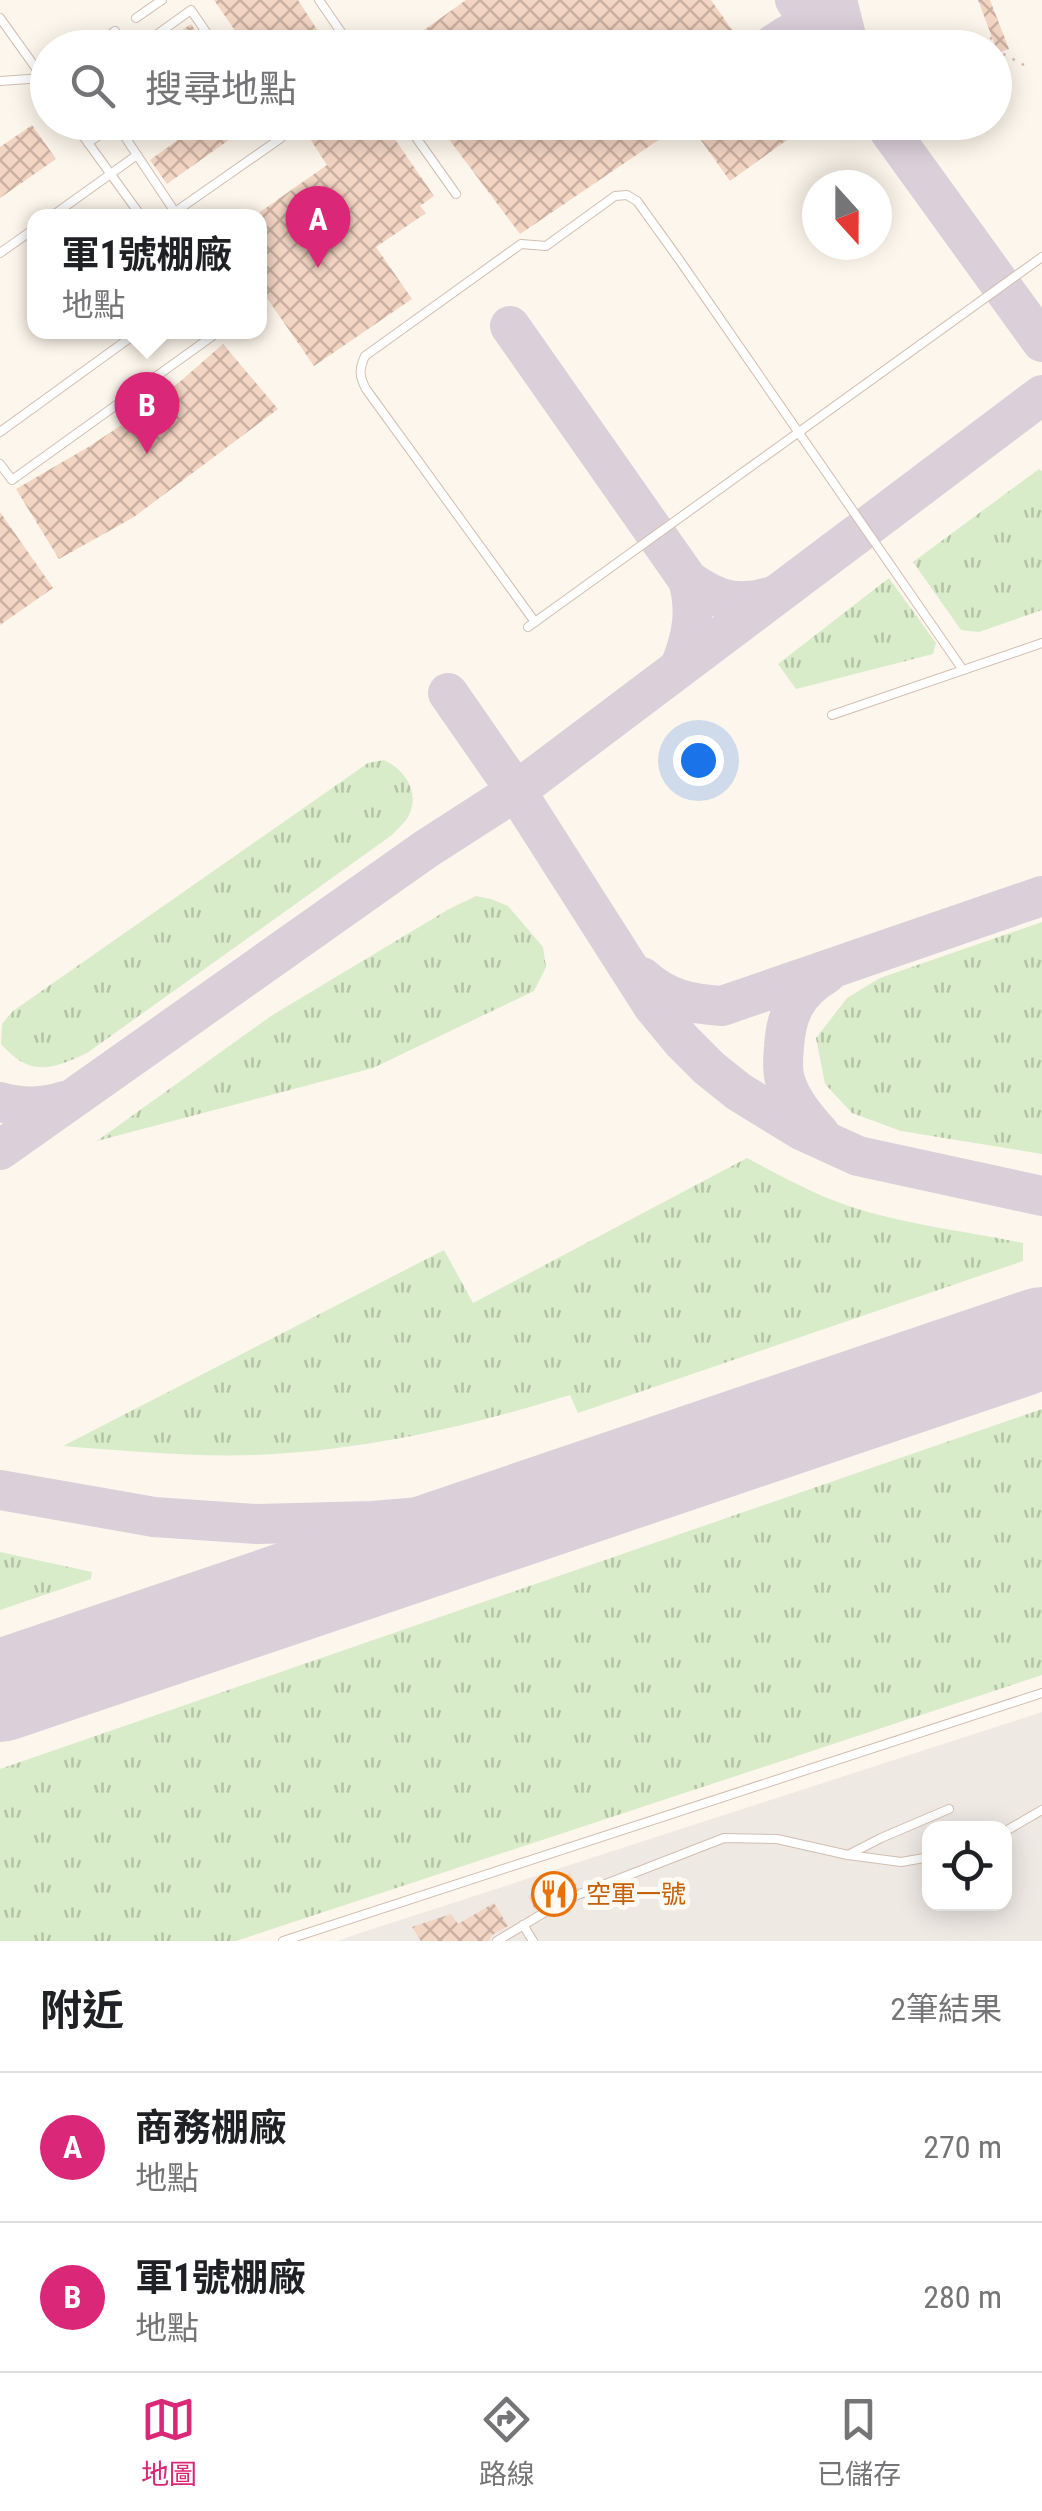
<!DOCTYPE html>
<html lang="zh-TW">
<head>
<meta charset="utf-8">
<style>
  body { margin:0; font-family:"Roboto Condensed","Noto Sans TC",sans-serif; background:#f2f2f2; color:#202124 }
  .controls { position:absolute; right:30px; bottom:30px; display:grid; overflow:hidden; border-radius:20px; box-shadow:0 5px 25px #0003 }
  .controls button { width:90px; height:90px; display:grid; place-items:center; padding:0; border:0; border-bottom:2px solid #e0e0e0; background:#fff; color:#202124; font:50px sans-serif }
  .compass { position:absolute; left:802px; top:170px; width:90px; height:90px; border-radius:50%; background:#fff; box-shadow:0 5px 25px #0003; rotate:159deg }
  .you { position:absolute; left:698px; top:760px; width:35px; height:35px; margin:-25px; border:8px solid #fff; border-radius:50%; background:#1a73e8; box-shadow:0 0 0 15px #1a73e833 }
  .badge { display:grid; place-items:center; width:65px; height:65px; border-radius:50%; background:#db2777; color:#fff; font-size:32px; font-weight:700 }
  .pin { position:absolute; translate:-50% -82px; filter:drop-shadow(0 2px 5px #0008) }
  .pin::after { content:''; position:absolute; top:52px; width:35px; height:30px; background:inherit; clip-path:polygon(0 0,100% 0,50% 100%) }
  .popup { position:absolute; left:27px; top:209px; width:240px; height:130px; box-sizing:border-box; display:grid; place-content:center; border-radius:20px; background:#fff; filter:drop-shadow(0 2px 8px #0005); font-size:32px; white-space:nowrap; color:#757577 }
  .popup b { font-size:38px; color:#202124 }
  .popup::after { content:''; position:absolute; left:50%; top:100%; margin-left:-20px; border:20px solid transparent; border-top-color:#fff }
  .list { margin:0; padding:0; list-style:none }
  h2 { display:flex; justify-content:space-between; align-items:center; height:130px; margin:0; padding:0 40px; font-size:42px }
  h2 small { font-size:32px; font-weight:400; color:#757577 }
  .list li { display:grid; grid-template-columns:65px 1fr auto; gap:30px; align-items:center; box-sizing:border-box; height:150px; padding:0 40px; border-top:2px solid #e0e0e0 }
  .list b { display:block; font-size:38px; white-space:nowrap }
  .list p { margin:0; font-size:32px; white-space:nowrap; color:#757577 }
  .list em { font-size:32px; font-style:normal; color:#757577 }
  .icon { flex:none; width:55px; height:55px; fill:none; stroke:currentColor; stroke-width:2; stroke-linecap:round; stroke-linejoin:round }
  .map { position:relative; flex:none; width:1042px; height:1941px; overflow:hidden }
  .search { position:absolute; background:#fff; box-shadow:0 5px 25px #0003; left:30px; right:30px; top:30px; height:110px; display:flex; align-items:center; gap:25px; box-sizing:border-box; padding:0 35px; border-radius:55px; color:#757577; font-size:38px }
  .sheet { height:430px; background:#fff }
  nav { display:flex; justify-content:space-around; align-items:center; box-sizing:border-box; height:140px; border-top:2px solid #e0e0e0; background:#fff; font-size:28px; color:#757577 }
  nav a { display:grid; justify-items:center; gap:5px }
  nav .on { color:#db2777 }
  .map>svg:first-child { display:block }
  .industrial { fill:#efe9e4; fill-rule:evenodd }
  .grass { fill:url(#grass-tufts) }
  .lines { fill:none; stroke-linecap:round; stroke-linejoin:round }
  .taxiway { stroke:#dbcfda; stroke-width:40 }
  .runway { stroke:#dbcfda; stroke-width:102 }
  .building { fill:url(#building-cross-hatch) }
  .lane-casing { stroke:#d1beb0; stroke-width:10 }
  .path { stroke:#d9b8a5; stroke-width:2.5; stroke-dasharray:2.5 8; stroke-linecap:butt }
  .lane { stroke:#fff; stroke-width:8 }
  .labels { text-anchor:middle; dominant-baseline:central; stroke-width:10; stroke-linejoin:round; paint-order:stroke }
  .food-label { font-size:25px; fill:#c56008; stroke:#fffaf3; text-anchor:start }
</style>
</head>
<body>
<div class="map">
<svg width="1042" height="1941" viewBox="0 0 1042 1941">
  <defs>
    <pattern id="grass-tufts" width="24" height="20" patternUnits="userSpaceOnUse" patternTransform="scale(2.5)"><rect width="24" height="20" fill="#d8ecc9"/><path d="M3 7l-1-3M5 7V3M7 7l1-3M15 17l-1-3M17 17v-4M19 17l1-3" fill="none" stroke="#b4c2a5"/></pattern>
    <pattern id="building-cross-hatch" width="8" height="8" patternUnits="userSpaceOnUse" patternTransform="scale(2.5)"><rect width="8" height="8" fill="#f3d5c3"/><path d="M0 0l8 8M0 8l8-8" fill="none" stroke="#cab0a1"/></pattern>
  </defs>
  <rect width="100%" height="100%" fill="#fdf6ec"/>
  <!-- industrial -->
  <path class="industrial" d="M1042 1712V1941H338L360 1933ZM930 1828H1004V1904H930Z"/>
  <!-- grass -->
  <g class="grass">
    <path d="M1039 469 1042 471V610L979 632 961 630 913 562Z"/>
    <path d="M889 578 936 643 933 654 796 689 778 664Z"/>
    <path d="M384 760C405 770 420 792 409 815 406 822 397 829 392 835L87 1053C51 1070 30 1077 1 1044L2 1024 13 1011 368 763Z"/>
    <path d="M476 896 491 899 508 906 543 947 546 967 534 991 373 1068 97 1141 271 1016 449 909Z"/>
    <path d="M1042 922V1154L901 1131 852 1113 825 1084 816 1038 847 998 880 978Z"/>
    <path d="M747 1158C779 1175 811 1193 846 1205 901 1224 965 1231 1023 1243V1261L578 1413 570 1395C467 1427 363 1451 254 1455 191 1457 126 1451 63 1446L444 1250 473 1303Z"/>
    <path d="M1042 1409V1675L236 1941H0V1769Z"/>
    <path d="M0 1552 92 1572 91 1579 0 1610Z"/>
  </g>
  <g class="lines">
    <!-- taxiway -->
    <g class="taxiway">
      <path d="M795 0 829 48"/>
      <path d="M837 0 849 48"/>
      <path d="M768 48 788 35 811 48"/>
      <path d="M883 122 1042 342"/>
      <path d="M510 326 688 580"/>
      <path d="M680 667C692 637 697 611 688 580 719 602 739 607 776 595"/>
      <path d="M448 693 516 791 653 1006 682 1041 709 1068 739 1092 801 1130 858 1156 1042 1196"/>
      <path d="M642 977C666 999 690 1004 722 1006L1042 896"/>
      <path d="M0 1102C23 1108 42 1108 64 1101"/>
      <path d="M820 1134C806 1118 791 1101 785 1080 782 1070 783 1057 784 1047 786 1014 796 992 826 974"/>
      <path d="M0 1150 426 849 516 791 1042 395"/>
      <path d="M0 1490 154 1517 257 1524 372 1521 469 1513 592 1490"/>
    </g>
    <!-- runway -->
    <path class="runway" d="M0 1691 1042 1338"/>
  </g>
  <!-- building -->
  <g class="building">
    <path d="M214 0H298L329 48H247Z"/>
    <path d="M466 0H711L745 48H399Z"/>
    <path d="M978 0H990L1009 49 998 53Z"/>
    <path d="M191 24 207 48H156Z"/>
    <path d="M203 122H254L167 184 150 160Z"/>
    <path d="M299 122H383L434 196 420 206 426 213 376 247 412 299 314 366 260 288V212L327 165Z"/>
    <path d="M436 122H685L520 234Z"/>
    <path d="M688 122H812L730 181Z"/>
    <path d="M32 125 56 159 0 198V147Z"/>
    <path d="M223 344 278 409 134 517 59 559 16 489 90 446 159 400Z"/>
    <path d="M0 512 53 588 0 625Z"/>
    <path d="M570 1873 577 1887 535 1910 528 1896Z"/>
    <path d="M494 1903 508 1926 492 1935 489 1941H421L412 1927 451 1914 458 1924Z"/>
  </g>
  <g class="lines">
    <!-- lane casing -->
    <g class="lane-casing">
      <g id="lane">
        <path d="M319 0 352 48"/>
        <path d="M0 18 43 78"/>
        <path d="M136 18 162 0"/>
        <path d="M93 48 115 31"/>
        <path d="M138 48 191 10 217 48"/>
        <path d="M0 81 43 78 48 85"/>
        <path d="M73 122 141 216"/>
        <path d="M115 122 175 212 281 138 270 122"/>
        <path d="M405 122 456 194"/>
        <path d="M88 143 116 123"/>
        <path d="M52 216 137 155"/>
        <path d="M0 253 34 229"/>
        <path d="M0 432 138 332"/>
        <path d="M0 464 12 480 218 332"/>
        <path d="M535 622 366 389C359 376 359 369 365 356L521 244 546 246 615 196 627 195 637 201 678 258 963 670"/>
        <path d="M528 627 1042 257"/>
        <path d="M832 715 1042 643"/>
        <path d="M1004 1832 1042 1810"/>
        <path d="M848 1855 881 1838 949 1809"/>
        <path d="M523 1925 533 1941"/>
        <path d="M283 1941 1042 1693"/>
        <path d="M497 1941 567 1899 724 1838 777 1839 848 1855 901 1862 930 1857"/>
      </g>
    </g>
    <!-- path -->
    <g class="path">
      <path d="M980 42 991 48"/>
      <path d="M960 48 992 38"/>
      <path d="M994 49 1024 65"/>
      <path d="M994 83 1000 87 1011 82"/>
    </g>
    <!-- lane -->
    <use href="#lane" class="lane"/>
  </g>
  <!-- icons -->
  <defs>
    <g id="restaurant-ring" transform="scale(2.25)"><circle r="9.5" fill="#fffaf3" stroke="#e8710a" stroke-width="1.5"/><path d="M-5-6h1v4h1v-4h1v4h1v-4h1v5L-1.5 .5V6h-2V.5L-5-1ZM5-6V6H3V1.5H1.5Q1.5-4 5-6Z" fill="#e8710a"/></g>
  </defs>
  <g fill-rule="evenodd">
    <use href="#restaurant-ring" x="554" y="1894"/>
  </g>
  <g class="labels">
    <!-- food labels -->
    <g class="food-label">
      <text x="586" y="1894">空軍一號</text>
    </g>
  </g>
</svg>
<div class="controls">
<button><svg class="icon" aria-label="locate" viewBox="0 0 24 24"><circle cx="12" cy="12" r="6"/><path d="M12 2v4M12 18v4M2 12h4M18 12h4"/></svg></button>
</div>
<svg class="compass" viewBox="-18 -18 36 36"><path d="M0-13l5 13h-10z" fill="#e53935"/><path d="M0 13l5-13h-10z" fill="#757577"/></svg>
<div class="you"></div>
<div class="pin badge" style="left:318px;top:268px">A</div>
<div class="pin badge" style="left:147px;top:454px">B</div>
<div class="popup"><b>軍1號棚廠</b>地點</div>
<div class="search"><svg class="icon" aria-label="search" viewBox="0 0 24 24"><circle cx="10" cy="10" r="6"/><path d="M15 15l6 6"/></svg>搜尋地點</div>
</div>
<section class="sheet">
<h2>附近<small>2筆結果</small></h2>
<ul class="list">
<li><span class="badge">A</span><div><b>商務棚廠</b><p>地點</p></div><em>270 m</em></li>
<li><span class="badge">B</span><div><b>軍1號棚廠</b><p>地點</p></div><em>280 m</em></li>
</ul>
</section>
<nav>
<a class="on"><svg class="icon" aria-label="map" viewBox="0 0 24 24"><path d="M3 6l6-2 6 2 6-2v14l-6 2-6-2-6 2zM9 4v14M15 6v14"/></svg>地圖</a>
<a><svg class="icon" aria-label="directions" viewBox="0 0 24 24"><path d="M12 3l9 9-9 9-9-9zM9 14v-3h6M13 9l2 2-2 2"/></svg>路線</a>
<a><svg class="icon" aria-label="saved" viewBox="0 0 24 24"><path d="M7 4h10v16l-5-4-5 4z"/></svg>已儲存</a>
</nav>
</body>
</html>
